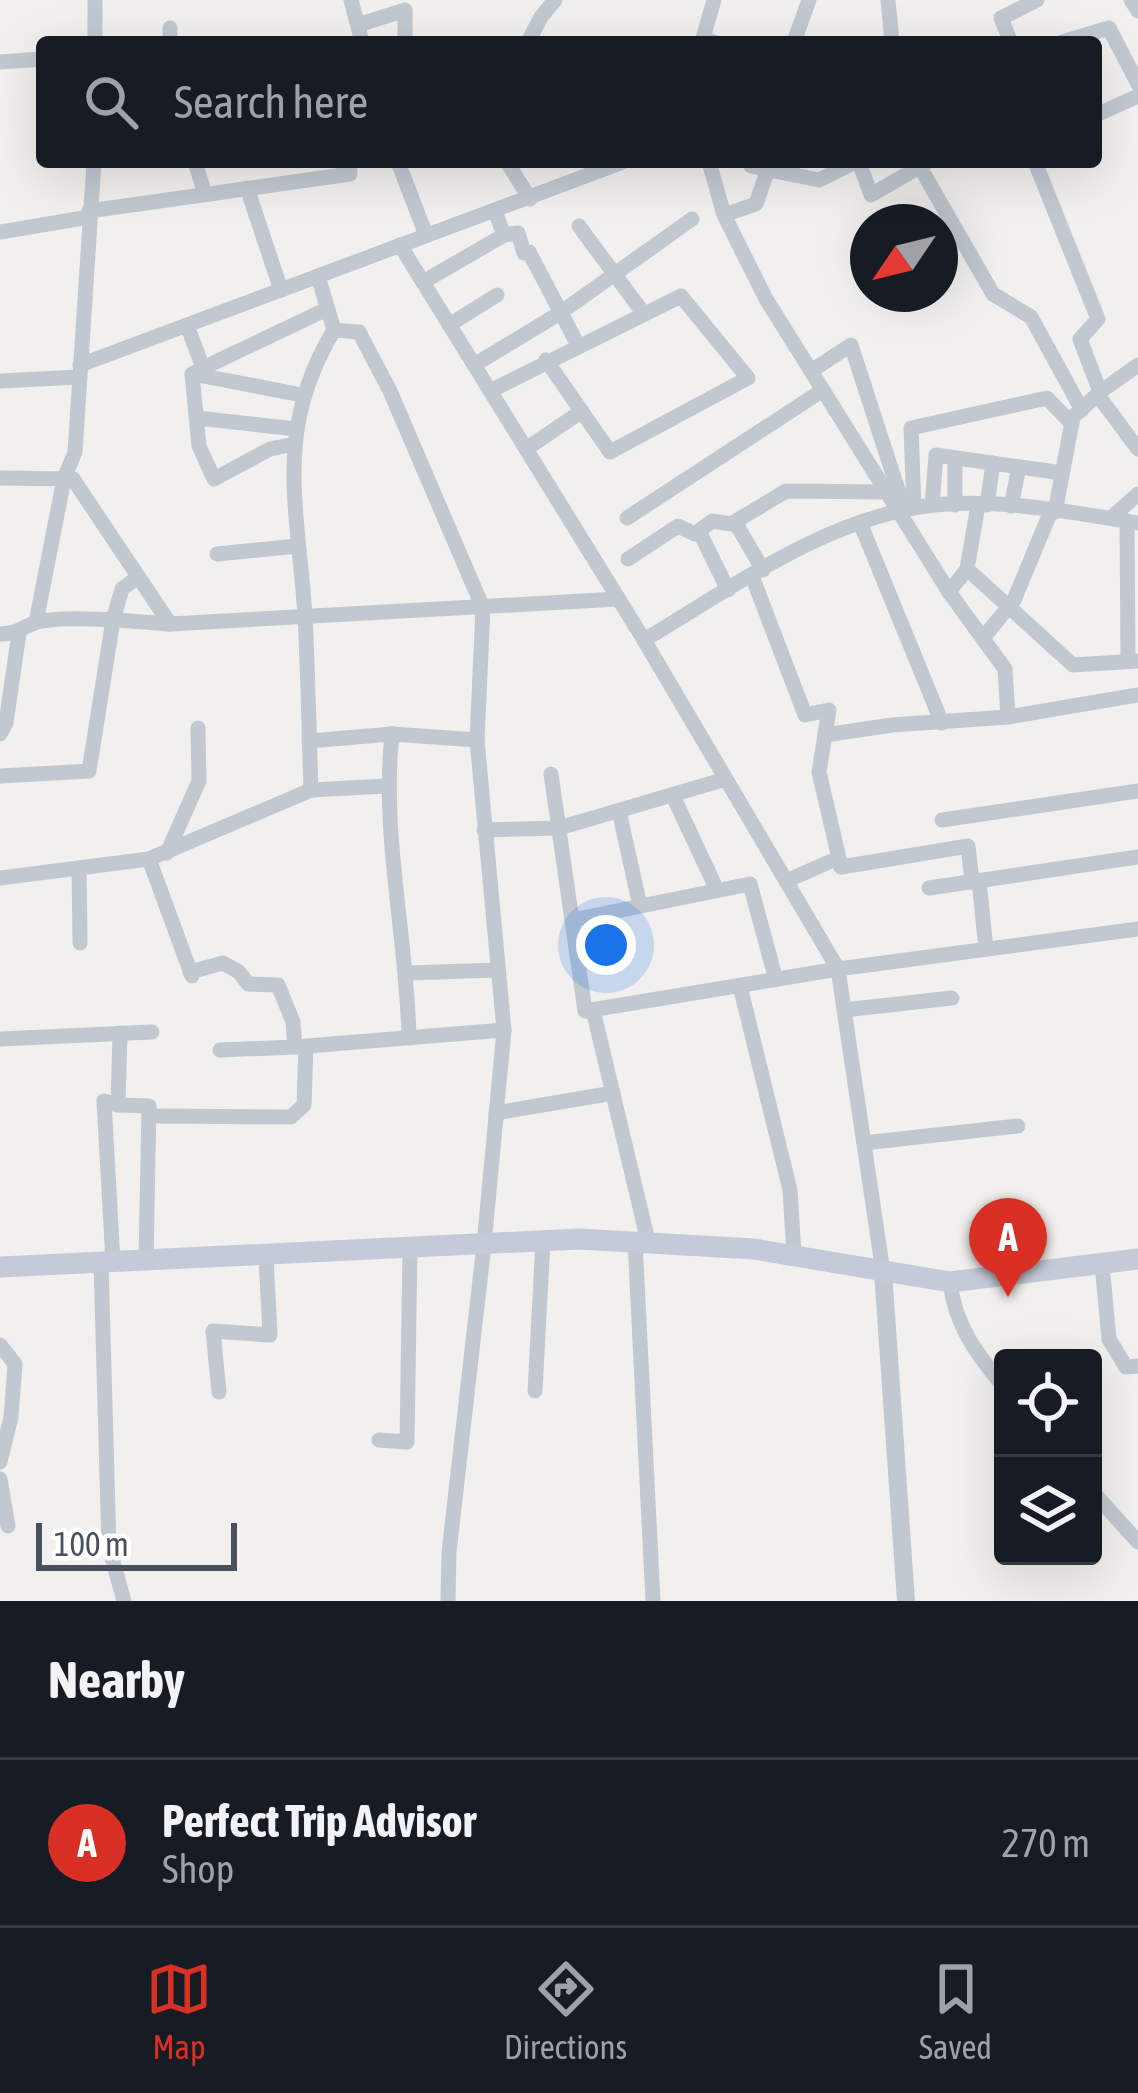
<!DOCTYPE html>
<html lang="en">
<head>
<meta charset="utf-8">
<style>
  body { margin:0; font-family:"Asap Condensed",sans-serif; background:#20242c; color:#f1f3f6 }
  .controls { position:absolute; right:36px; bottom:36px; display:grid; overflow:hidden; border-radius:12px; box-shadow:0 12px 48px #0002 }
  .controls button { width:108px; height:108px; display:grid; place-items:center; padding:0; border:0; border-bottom:3px solid #363941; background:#171b24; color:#f1f3f6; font:60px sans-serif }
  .compass { position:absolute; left:850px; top:204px; width:108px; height:108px; border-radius:50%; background:#171b24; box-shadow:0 12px 48px #0002; rotate:235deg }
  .scale { position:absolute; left:36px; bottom:30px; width:201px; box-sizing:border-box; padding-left:12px; border:6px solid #49505b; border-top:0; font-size:33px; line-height:42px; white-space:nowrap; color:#49505b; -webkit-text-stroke:9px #fff; paint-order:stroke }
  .you { position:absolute; left:606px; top:945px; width:42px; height:42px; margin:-30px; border:9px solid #fff; border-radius:50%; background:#1a73e8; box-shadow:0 0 0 18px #1a73e833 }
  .badge { display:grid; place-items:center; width:78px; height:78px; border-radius:50%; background:#d93025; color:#fff; font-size:39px; font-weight:700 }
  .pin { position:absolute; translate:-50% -99px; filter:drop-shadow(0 3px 6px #0008) }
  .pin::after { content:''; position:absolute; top:63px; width:42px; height:36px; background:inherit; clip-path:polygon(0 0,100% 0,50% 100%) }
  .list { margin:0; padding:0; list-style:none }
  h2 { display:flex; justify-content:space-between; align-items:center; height:156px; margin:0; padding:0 48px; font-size:51px }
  h2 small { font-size:39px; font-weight:400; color:#9ea1a6 }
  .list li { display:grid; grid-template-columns:78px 1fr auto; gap:36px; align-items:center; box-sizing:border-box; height:168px; padding:0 48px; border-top:3px solid #363941 }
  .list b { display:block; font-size:45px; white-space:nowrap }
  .list p { margin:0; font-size:39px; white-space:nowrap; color:#9ea1a6 }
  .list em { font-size:39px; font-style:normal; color:#9ea1a6 }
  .icon { flex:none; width:66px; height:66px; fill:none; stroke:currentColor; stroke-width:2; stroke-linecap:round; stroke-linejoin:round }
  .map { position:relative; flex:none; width:1138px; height:1601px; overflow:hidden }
  .search { position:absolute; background:#171b24; box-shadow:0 12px 48px #0002; left:36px; right:36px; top:36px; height:132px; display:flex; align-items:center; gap:30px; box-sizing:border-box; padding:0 42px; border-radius:12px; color:#9ea1a6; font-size:45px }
  .sheet { height:324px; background:#171b24 }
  nav { display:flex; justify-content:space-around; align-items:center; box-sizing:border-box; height:168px; border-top:3px solid #363941; background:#171b24; font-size:33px; color:#9ea1a6 }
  nav a { display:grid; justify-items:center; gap:6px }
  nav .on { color:#d93025 }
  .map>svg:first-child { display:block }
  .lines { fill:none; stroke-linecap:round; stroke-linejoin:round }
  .minor { stroke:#c1c8d0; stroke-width:15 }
  .tertiary { stroke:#c1c8d0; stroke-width:18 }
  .secondary { stroke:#c4cad7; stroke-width:21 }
</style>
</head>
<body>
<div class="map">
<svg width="1138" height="1601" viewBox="0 0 1138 1601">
  <rect width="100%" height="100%" fill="#f2f0ef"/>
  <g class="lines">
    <!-- minor -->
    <g class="minor">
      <path d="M95 0V42"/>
      <path d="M351 0 362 42"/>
      <path d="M888 0 892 42"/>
      <path d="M1131 0 1138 11"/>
      <path d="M358 25 405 10V42"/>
      <path d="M170 28V42"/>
      <path d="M1010 40 1001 18 1037 0"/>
      <path d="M528 42 541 17 555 0"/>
      <path d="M714 42 703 38 714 0"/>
      <path d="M794 42 809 0"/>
      <path d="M1062 42 1109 28 1138 84"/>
      <path d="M0 62 42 59"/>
      <path d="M1096 115 1138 96"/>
      <path d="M195 162 205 194"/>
      <path d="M398 162 426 235"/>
      <path d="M507 162 530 199"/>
      <path d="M709 162 724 215 766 299 949 592 1005 669 1008 717"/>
      <path d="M750 162 751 166 819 180 855 162"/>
      <path d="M859 162 871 195 926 163"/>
      <path d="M917 162 993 294 1031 317 1082 410"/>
      <path d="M1035 162 1098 319 1080 339 1100 392"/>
      <path d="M247 188 281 290"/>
      <path d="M89 211 350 174 349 162"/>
      <path d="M495 211 504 235 518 233 524 253 529 252 578 345"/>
      <path d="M724 215 756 204 768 169"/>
      <path d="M579 226 644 314"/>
      <path d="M0 232 89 217"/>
      <path d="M400 245 644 640 838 969 883 1272"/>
      <path d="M318 276 334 330C273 431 298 506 305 616 308 674 309 732 311 790L386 786"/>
      <path d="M423 282 504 235"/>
      <path d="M187 325 203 368 192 374 199 446 214 479 270 449 295 444"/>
      <path d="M449 325 497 295"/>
      <path d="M334 330 359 332 390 391 483 608 477 740 504 1030 484 1245 449 1552 448 1601"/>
      <path d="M80 365 623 162"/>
      <path d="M474 365 560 313 692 219"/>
      <path d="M203 368 327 309"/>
      <path d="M811 371 851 345 902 502"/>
      <path d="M193 374 302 395"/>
      <path d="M0 381 79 377"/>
      <path d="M490 391 681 296 748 378 610 452 546 360"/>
      <path d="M1097 394 1138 449"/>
      <path d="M197 418 296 429"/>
      <path d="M526 449 582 411"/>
      <path d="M0 478 73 479 170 624"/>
      <path d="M932 505 936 455 1062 473"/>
      <path d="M955 505V458"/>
      <path d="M987 505 993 463"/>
      <path d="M1011 506 1019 467"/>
      <path d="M914 508 911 428 1047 398 1072 424"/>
      <path d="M1055 512 1073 417 1100 392 1138 365"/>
      <path d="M627 518 823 390"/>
      <path d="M1111 518 1138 494"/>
      <path d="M1127 521 1128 661"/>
      <path d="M735 522 763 570"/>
      <path d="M861 525 942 723"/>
      <path d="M699 531 728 590"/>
      <path d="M217 554 298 546"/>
      <path d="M628 559 678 526 695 534 712 521 731 524 786 491 888 492"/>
      <path d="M967 569 1073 665 1138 661"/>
      <path d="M752 576 805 715 829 710 819 772 841 867"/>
      <path d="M949 592 967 569 978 505"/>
      <path d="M36 622 64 479 75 452 94 162"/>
      <path d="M0 634C20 633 19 628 35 623 60 614 141 622 170 624L618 599"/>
      <path d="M984 637 1014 600 1051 511"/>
      <path d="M644 640C732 588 823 520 926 506 994 497 1071 512 1138 523"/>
      <path d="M0 734 6 723 19 633"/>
      <path d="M392 734C381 835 407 937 409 1038"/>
      <path d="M825 735 892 725 1008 717 1138 695"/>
      <path d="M309 741 392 734 477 740"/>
      <path d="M551 774 585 1011 838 969 1138 929"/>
      <path d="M0 776 89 771 113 620 122 589 138 577"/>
      <path d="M673 796 717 890"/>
      <path d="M619 811 640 906"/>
      <path d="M942 820 1138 791"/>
      <path d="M484 830 559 828 726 779"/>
      <path d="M167 853 199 781 198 728"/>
      <path d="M149 859 192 976"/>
      <path d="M79 868 80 943"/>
      <path d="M0 878 149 859 311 790"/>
      <path d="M786 881 836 859 841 867 968 846 972 882"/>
      <path d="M979 881 986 949"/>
      <path d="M929 888 1138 857"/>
      <path d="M572 920 750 884 776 980"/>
      <path d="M190 972 223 963 239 972 248 984 278 985 293 1022 295 1047 504 1030"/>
      <path d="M408 973 497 970"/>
      <path d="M740 986 790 1190 794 1254"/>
      <path d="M593 1010 648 1241"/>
      <path d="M844 1010 952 998"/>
      <path d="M120 1033 118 1105 149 1106 146 1261"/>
      <path d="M0 1039 152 1032"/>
      <path d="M220 1050 295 1047"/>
      <path d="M496 1113 613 1093"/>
      <path d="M149 1116 291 1117 304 1105 306 1046"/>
      <path d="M864 1143 1018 1126"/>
      <path d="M635 1241 653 1601"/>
      <path d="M113 1262 104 1101 118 1105"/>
      <path d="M101 1263 109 1547 124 1601"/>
      <path d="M1102 1264 1109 1339 1126 1367 1138 1366"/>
      <path d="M950 1282C955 1325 976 1353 1003 1386"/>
      <path d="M0 1345 15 1364 11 1417 0 1462"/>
      <path d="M535 1391 543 1241"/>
      <path d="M219 1392 213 1331 270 1335 266 1256"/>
      <path d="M379 1440 407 1442 410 1249"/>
      <path d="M0 1479 8 1526"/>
      <path d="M1093 1492 1138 1542"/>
    </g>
    <!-- tertiary -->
    <path class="tertiary" d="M883 1272 906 1601"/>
    <!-- secondary -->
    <path class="secondary" d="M0 1267 579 1239 754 1249 950 1282 1138 1259"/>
  </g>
</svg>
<div class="controls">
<button><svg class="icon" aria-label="locate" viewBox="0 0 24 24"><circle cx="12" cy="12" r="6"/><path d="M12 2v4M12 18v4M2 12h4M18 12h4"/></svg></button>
<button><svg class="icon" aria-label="layers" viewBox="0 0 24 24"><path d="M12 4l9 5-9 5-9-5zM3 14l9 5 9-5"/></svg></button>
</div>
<svg class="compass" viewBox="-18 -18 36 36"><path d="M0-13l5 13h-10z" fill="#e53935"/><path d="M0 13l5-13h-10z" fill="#9ea1a6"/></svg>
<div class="scale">100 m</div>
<div class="you"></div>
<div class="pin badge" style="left:1008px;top:1297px">A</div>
<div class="search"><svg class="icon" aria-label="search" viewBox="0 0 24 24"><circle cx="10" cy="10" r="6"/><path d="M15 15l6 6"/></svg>Search here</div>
</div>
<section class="sheet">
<h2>Nearby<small></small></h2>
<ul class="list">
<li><span class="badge">A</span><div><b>Perfect Trip Advisor</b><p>Shop</p></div><em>270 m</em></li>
</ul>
</section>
<nav>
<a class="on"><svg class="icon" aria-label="map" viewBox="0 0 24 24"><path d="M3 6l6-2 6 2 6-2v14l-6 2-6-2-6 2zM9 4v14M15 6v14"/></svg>Map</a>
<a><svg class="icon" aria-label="directions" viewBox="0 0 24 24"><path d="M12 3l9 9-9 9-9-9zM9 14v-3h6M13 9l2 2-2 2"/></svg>Directions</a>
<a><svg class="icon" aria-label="saved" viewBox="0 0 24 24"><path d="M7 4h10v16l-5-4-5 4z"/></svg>Saved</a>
</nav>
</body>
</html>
